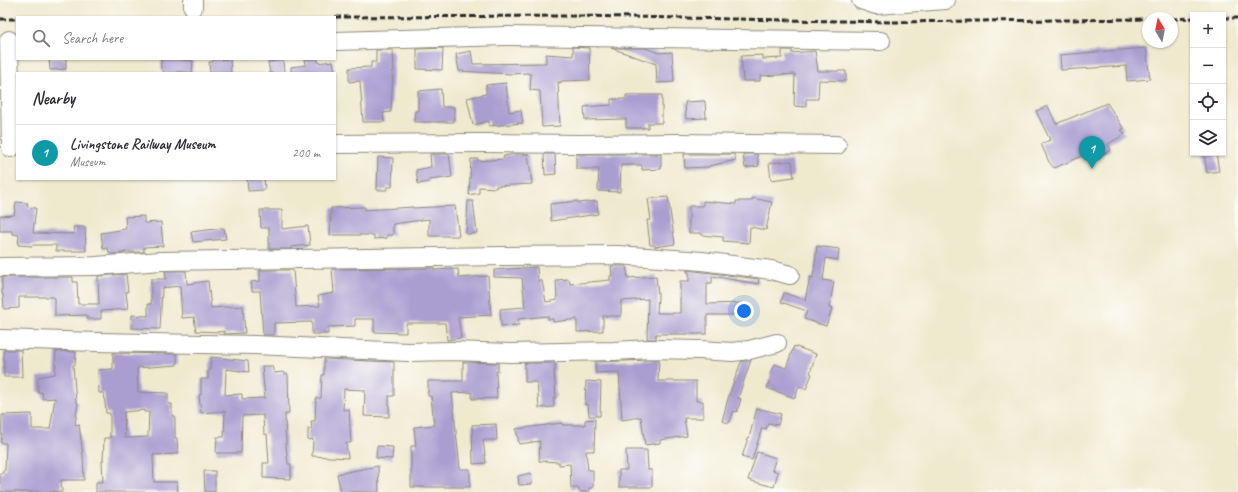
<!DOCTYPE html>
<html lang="en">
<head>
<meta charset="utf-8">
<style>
  body { margin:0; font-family:Caveat,sans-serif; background:#f7f7f7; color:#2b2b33 }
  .controls { position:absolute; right:12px; top:12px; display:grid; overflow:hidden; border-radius:0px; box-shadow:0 1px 3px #0004 }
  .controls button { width:36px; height:36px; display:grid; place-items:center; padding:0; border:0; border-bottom:1px solid #e1e1e2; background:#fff; color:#2b2b33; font:20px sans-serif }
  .compass { position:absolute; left:1142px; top:12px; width:36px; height:36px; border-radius:50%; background:#fff; box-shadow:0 1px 3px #0004; rotate:350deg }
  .you { position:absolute; left:744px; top:311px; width:14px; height:14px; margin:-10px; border:3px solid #fff; border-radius:50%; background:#1a73e8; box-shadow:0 0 0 6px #1a73e833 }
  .badge { display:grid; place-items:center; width:26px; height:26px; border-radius:50%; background:#2563eb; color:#fff; font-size:13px; font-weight:700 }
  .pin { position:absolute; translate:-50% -33px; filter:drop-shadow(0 1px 2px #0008) }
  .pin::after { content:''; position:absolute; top:21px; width:14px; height:12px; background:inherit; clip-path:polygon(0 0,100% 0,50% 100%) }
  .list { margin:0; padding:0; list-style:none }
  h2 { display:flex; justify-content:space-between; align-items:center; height:52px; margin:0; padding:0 16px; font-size:17px }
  h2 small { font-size:13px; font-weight:400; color:#7c7c81 }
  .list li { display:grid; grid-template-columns:26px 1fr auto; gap:12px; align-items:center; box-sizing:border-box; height:56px; padding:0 16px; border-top:1px solid #e1e1e2 }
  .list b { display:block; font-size:15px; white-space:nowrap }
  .list p { margin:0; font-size:13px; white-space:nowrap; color:#7c7c81 }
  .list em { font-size:13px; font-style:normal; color:#7c7c81 }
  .icon { flex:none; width:22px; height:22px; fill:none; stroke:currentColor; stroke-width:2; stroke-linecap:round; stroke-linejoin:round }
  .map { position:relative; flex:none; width:1238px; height:492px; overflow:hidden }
  .search { position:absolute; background:#fff; box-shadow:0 1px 3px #0004; left:16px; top:16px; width:320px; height:44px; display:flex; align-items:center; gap:10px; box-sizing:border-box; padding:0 14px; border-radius:0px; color:#7c7c81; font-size:15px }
  .panel { position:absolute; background:#fff; box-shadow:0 1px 3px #0004; left:16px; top:72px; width:320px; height:108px; border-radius:0px }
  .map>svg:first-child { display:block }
  .building { fill:#aa9ed1; fill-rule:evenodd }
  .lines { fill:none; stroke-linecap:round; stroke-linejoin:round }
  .minor-casing { stroke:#8d8a7c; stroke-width:20 }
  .minor { stroke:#fff; stroke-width:18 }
  .rail { stroke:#2b2b2b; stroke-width:3; stroke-dasharray:6 3; stroke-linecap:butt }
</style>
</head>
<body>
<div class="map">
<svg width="1238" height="492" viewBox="0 0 1238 492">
  <rect width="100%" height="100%" fill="#fdfcf7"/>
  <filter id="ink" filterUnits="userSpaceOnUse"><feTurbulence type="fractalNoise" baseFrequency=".025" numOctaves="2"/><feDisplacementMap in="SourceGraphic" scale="8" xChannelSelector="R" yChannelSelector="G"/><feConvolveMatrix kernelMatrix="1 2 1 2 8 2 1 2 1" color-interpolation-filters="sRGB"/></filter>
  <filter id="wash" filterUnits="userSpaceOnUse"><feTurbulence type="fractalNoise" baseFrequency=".012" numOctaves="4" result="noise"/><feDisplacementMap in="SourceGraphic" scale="16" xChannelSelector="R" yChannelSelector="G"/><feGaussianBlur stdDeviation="0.9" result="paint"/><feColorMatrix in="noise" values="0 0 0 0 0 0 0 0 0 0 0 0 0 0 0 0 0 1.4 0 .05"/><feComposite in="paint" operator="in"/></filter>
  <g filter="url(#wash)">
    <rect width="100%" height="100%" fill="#efe9ce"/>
    <g id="blocks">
      <!-- building -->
      <g class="building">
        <path d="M573 47 589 48 590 80 561 81V83L558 82 560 126 542 127 540 91 530 90 531 74H528V73L511 74 459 71 456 54 471 51 473 64 546 63V54L573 56Z"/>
        <path d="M443 48 442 70 417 69V49Z"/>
        <path d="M611 48H645L659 53 672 52 674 82 657 83 656 64Z"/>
        <path d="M1146 48 1150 79 1127 81 1126 66 1061 70 1060 55Z"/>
        <path d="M376 50H393L394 71H393L391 112 383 113 384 122H363L360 81 349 82V68L371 67V62H376Z"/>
        <path d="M782 50H792V53L815 51 818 71H846V81L819 80 818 99H806V107L794 106 795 74 760 76V81H743L741 56 763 55V59L782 58Z"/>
        <path d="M49 59H66V69L50 70Z"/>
        <path d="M161 59H175L193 61 192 73 177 71V73H164V71L161 70Z"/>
        <path d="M230 59 231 73H210L209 62H213V60Z"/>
        <path d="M305 59H318V63L333 61 335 73H291V67L306 65Z"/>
        <path d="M283 60 284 73H270L268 62Z"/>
        <path d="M506 83 509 112 521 110 523 123 489 126V121L473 125 467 98 486 94V85Z"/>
        <path d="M441 89 442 107H454V122H414L415 111H418V91Z"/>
        <path d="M626 95H662V123H648V128H626V119L585 120 584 107 611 105V99H626Z"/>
        <path d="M705 101 706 118 686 119 685 102Z"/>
        <path d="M1107 103 1124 129 1121 130 1125 134 1108 144 1111 150 1090 161 1087 154 1054 168 1049 162 1041 144 1050 140 1036 111 1048 106 1056 124Z"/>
        <path d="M1204 153H1216L1219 171 1207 173Z"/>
        <path d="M430 154H449L452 177 429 180V182L418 184 416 170 431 167Z"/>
        <path d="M514 154H528L532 184 496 186V188L479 187V193L469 195 471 159H478V161L503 159 504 156Z"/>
        <path d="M544 154H555L556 174 545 175Z"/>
        <path d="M576 154H661V169L642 170V165H621L620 192 598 191 599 169H576Z"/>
        <path d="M684 154H734L736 160 709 166V167L685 168Z"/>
        <path d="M743 154H757L759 166 745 168Z"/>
        <path d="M378 157 393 158 392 187H387V190H377Z"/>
        <path d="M792 161 794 177 771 180 769 163Z"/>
        <path d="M247 179H264L265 190 248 191Z"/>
        <path d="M668 197 675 244 655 247V245H650L647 220H651L648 199Z"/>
        <path d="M752 198 772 202 766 230 750 227 749 243 723 241V237L701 235V233H689V206H703V201L736 204V201H752Z"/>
        <path d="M468 201H473L477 233 466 234Z"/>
        <path d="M578 201V203L597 201 598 214 551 221 550 204Z"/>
        <path d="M16 202 28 203 27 207 36 208 33 233 74 234 73 227H85L86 251H56V245H32V246L18 245 19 235 12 234V231H0V216L14 215Z"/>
        <path d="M455 206 459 236H429V219L393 224V235H387V238L374 239V235H330L331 208 365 207V210L413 207V208Z"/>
        <path d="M260 210H282V229L308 226 310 245 291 247V249H269V228H261Z"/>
        <path d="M144 216V223L161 222 163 246 144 247V252H124V253L112 254 109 253 108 248 103 249 101 233 126 229 125 217Z"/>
        <path d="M224 228 226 239 193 242 191 232Z"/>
        <path d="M817 246 839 249 838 260 826 258 823 280 834 282 829 308 832 309 826 326 804 319 807 311 781 302 784 293 805 300 810 277 813 278Z"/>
        <path d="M611 266H626L628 278 656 276 658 295 657 313H680V281H689V272H687V270L759 279 758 284 712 276V283H707V304L744 303V315H707V334H656V339H647L648 299 621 301V316H603V331L577 332V319L553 322V319H548V316L518 319 519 325 501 326 500 309 525 307 522 278 494 277V270L537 267 538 281H542L546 302 557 300 556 280 569 279 570 284 610 280V276H612Z"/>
        <path d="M434 268V270L458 269 459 278 488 276 491 315 458 317 461 338 447 340 445 323H406V333L374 332V319H355V326L328 327V334H312V322L274 323V335H263L260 291H252L251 282 260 281V270H293L296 307 320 306 318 296 334 293 332 269Z"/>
        <path d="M165 271H186L187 284 208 281 211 308 243 306 245 333 224 334V331L219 332 196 331 194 317 182 318 180 286 162 288 160 329 131 328 132 315 148 316V304H151V279H166Z"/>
        <path d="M126 274 128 292H126L128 309 101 311V319H87V315L55 316V298L53 297H19V308L4 309 3 294H2V277H73V282H77L78 304H99L98 276Z"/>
        <path d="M794 346 816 354 810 373 812 374 806 389 799 386 795 398 767 388 771 376 770 375 775 364 786 368Z"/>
        <path d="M4 350H21L22 377H4Z"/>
        <path d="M56 351 76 352 75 365H73L76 402 78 403 75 425 79 424 83 456 84 480H61L62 492H0V473H3V470H5L6 443H1L2 415 32 414V429H50L55 398 43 399 42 392 38 393V377L55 374Z"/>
        <path d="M113 353 177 354V365L137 368 138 392 168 393V404H172V416H175V438H177L178 454 153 455 154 482H177L178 492H96V482H103L102 461H103L104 438H110V413H106L104 393H99L98 370 113 369ZM144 410V412H149L148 437 125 438 124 412Z"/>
        <path d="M211 357 248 361 249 372 226 369 225 395 242 394V399L265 398 262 366H272L274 373 283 372 284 374H288L289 414H285L286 445 288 464H291V479L263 478V463H269L267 434H264L263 415 242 416 241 453H216L217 437H224L225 411 201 413 199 395H201V379H208V370H210Z"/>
        <path d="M324 359 394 362V396H389V417L364 416 365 390 344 389 343 410 349 409 351 443H346L348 458 312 456 313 439 308 440V429H312L311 421H315L316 398H321L322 375H324Z"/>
        <path d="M650 360H659L658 381H696V401H703V418H684L687 436 660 440V443L645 445 641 417 622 420 619 372 596 373 595 362Z"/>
        <path d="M751 360 738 398 741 399 737 412 734 411 729 423 722 421 729 395 741 362Z"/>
        <path d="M463 362 498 363V371H496L497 398 472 399V392L452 393 460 469H470V487H411V446H416L414 427 434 425 431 396H428V381H463Z"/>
        <path d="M525 363H555V370L554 371 556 398H553L554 407 539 408 537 382H525Z"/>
        <path d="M586 381 601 382 600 416H589L588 404 585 405Z"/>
        <path d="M757 408 781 414 778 425 768 423 766 429 762 428 752 460 742 457 748 438H749Z"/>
        <path d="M595 419 594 451H586L588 470H593V488H589V492H579V488H571L570 464 559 465V462L539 461 540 441 519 444 516 429 562 423V425H585V420Z"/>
        <path d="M496 424 497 440H483L486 463 473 464 472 425Z"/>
        <path d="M377 446 393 447 392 459 376 458Z"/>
        <path d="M626 450H647L648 470H652V487H619V470H627Z"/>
        <path d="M757 452 776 458 772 470 778 472 774 487 748 480Z"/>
        <path d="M378 466 379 492H341L337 474Z"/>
        <path d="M204 471H215V492H205Z"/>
        <path d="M531 473 532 484 519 485 518 476Z"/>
      </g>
    </g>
  </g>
  <g filter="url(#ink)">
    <use href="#blocks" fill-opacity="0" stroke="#8d8a7c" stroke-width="1"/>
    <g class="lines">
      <!-- minor casing -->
      <g class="minor-casing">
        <g id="minor">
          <path d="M193 0V7"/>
          <path d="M861 0 876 5 946 0"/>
          <path d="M9 40 11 148"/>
          <path d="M335 41 506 36 881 41"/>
          <path d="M335 144 481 143 580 144 681 143 837 145"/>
          <path d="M0 267 96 266 161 261 503 256 618 255 702 261 771 270 790 275"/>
          <path d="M0 339 96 342 255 345 408 352 452 351 511 353 614 351 650 349 700 350 732 352 749 350 777 343"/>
        </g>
      </g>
      <!-- minor -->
      <use href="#minor" class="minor"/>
      <!-- rail -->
      <g class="rail">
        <path d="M335 17 578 16 891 22 1148 19"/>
        <path d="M1223 18H1238"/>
        <path d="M0 19H17"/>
        <path d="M1172 19 1193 18"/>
      </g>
    </g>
  </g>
</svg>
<div class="controls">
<button>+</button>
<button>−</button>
<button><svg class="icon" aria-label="locate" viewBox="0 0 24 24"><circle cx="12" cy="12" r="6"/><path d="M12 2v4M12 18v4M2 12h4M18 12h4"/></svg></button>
<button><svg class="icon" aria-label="layers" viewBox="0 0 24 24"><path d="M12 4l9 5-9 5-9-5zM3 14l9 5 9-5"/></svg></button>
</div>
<svg class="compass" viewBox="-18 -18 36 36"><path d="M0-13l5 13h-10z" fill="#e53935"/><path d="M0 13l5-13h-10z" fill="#7c7c81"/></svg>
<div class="you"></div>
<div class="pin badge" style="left:1092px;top:169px;background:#0f9aa8">1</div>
<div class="search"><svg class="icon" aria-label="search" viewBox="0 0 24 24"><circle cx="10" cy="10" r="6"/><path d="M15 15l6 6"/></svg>Search here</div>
<section class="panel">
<h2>Nearby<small></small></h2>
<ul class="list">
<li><span class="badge" style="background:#0f9aa8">1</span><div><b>Livingstone Railway Museum</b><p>Museum</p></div><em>200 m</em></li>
</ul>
</section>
</div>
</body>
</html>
